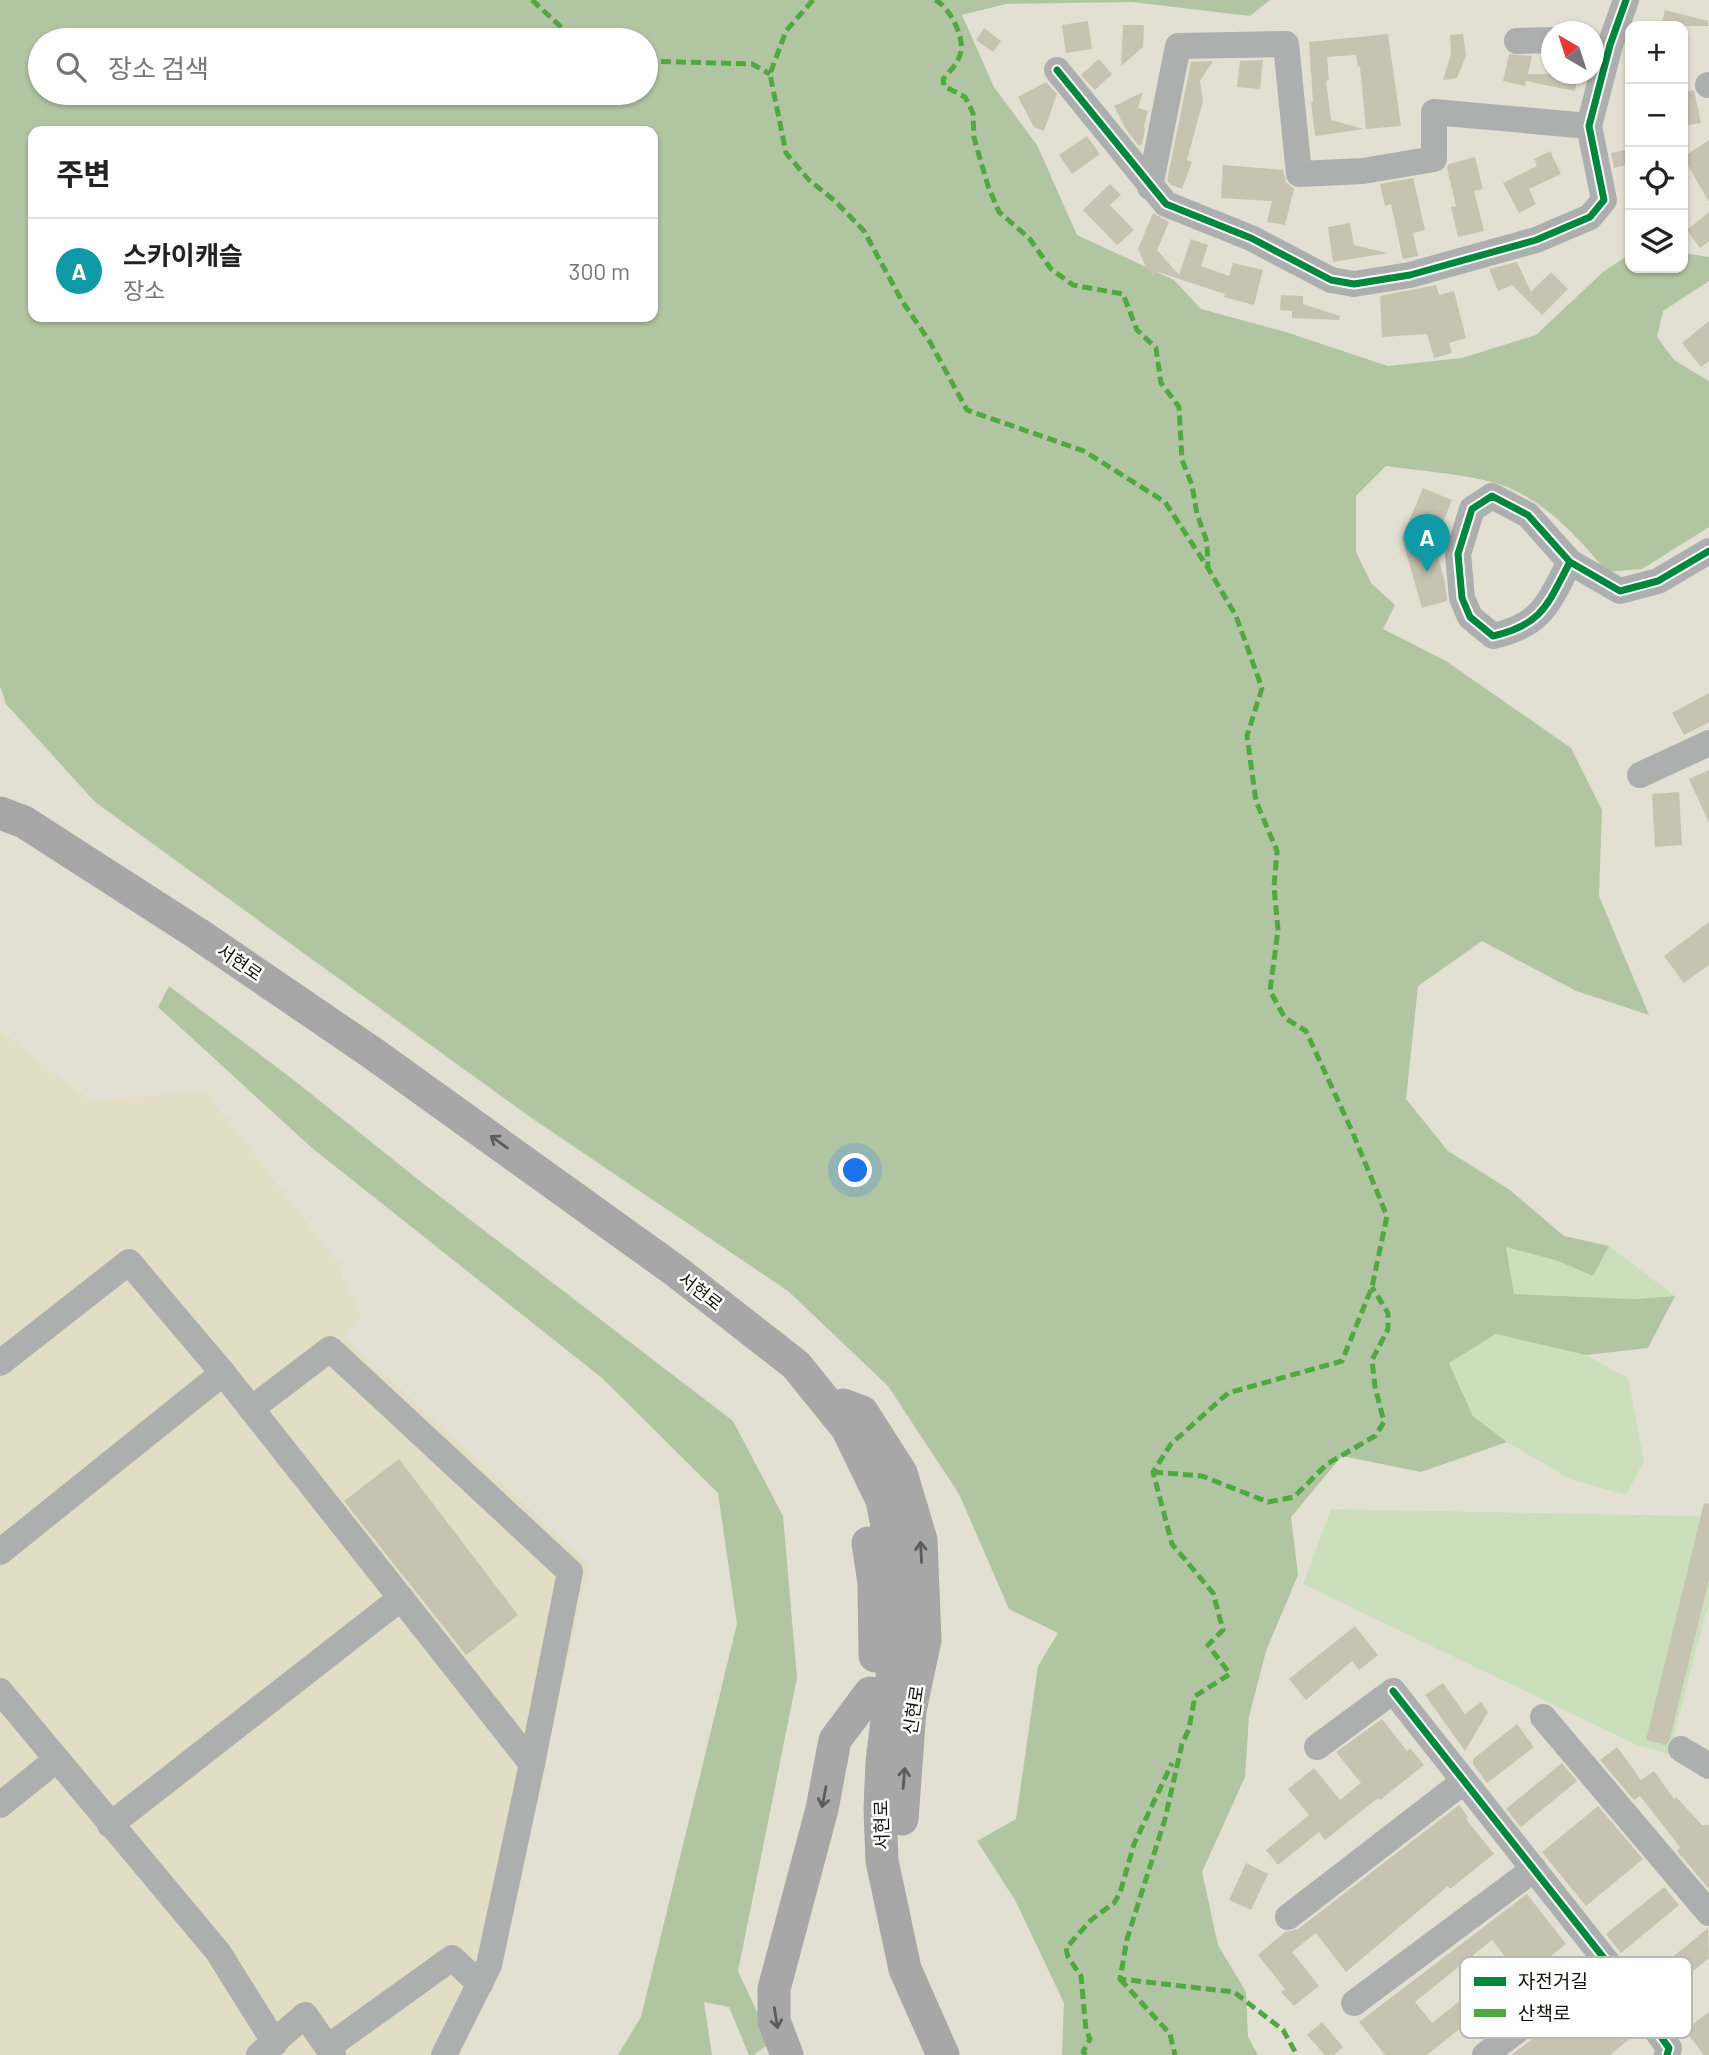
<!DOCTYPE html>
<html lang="ko">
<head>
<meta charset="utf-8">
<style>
  body { margin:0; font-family:Barlow,"Noto Sans KR",sans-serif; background:#f6f6f6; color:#222 }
  .controls { position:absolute; right:21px; top:21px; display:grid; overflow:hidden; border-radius:14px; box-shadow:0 2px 5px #0004 }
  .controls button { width:63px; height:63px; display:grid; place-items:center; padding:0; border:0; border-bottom:2px solid #e0e0e0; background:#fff; color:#222; font:35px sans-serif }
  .compass { position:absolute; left:1541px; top:21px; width:63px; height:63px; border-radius:50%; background:#fff; box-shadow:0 2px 5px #0004; rotate:321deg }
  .you { position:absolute; left:856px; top:1171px; width:24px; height:24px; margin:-18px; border:5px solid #fff; border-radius:50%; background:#1a73e8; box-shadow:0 0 0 10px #1a73e833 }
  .badge { display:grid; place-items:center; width:46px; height:46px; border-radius:50%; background:#0b8043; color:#fff; font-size:23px; font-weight:700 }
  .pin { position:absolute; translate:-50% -58px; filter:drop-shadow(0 2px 4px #0008) }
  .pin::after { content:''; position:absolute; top:37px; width:24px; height:21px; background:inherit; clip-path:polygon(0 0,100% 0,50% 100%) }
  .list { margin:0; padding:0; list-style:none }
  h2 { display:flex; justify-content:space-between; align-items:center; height:91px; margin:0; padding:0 28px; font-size:30px }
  h2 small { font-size:23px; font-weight:400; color:#767676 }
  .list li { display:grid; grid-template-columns:46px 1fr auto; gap:21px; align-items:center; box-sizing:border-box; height:105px; padding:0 28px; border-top:2px solid #e0e0e0 }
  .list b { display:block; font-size:26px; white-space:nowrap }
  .list p { margin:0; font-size:23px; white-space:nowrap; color:#767676 }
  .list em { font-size:23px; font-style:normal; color:#767676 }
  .icon { flex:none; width:38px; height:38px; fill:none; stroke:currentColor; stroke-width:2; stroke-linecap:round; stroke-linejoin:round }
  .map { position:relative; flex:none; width:1709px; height:2055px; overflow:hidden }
  .search { position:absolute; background:#fff; box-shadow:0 2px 5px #0004; left:28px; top:28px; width:630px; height:77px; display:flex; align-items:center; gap:18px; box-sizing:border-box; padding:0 24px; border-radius:38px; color:#767676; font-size:26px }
  .panel { position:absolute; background:#fff; box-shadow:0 2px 5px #0004; left:28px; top:126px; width:630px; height:196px; border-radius:14px }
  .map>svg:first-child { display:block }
  .built { fill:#e2dec6 }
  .green { fill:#ccdfbd }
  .forest { fill:#b2c5a3; fill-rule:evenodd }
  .building { fill:#c6c3b1; fill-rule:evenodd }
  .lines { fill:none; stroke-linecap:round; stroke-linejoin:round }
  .minor { stroke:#adafaf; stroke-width:26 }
  .major { stroke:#a6a7a6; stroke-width:33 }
  .quiet { stroke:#51a841; stroke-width:5; stroke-dasharray:10 5; stroke-linecap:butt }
  .cycleway-casing { stroke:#fff; stroke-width:11 }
  .cycleway { stroke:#00873e; stroke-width:7 }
  .oneway { stroke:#5c5c58 }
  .labels { text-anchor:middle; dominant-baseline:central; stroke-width:5; stroke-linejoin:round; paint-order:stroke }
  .street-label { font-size:18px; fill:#131109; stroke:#fff }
  .key { fill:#fff; stroke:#b8b8b5; stroke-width:2 }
  .key-label { font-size:19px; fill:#131109 }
</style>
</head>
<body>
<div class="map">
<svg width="1709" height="2055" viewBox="0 0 1709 2055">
  <rect width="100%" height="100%" fill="#e2e0d2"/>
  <!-- built -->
  <path class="built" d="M0 1031 89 1100 206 1092 342 1268 341 1276 362 1315 343 1336 589 1565 499 1968 456 2055H0Z"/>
  <!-- green -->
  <g class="green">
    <path d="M1609 1246 1675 1296 1635 1299 1514 1294 1506 1247 1558 1261 1593 1276Z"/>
    <path d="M1497 1334 1586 1355 1628 1378 1644 1461 1626 1495 1572 1480 1507 1442 1473 1416 1449 1362Z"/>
    <path d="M1331 1509 1697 1516 1709 1519V1602L1669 1754 1637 1745 1303 1584Z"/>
  </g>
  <!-- forest -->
  <g class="forest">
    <path d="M0 0H1270L1250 16 1132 2 1006 4 962 15 994 87 1037 145 1077 235 1174 280 1201 309 1286 332 1388 366 1462 358 1536 335 1603 272 1630 254V268H1683V253L1709 257V281L1663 311 1657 337 1674 360 1709 381V527L1642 569 1607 572C1575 534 1539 493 1488 481 1455 473 1420 471 1386 466L1356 496V552L1371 583 1395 605 1383 629 1446 661 1571 748 1602 810 1599 896 1649 1015 1576 991 1482 941 1418 986 1406 1099 1448 1151 1510 1190 1564 1236 1609 1246 1593 1276 1558 1261 1506 1247 1514 1294 1635 1299 1675 1296 1648 1348 1586 1355 1496 1334 1449 1363 1473 1416 1507 1442 1421 1472 1342 1456 1291 1517 1298 1575 1266 1651 1249 1717 1245 1777 1202 1872 1218 1945 1246 1992 1248 2037 1258 2055H1062L1064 2003 1015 1900 977 1841 1016 1819 1038 1666 1058 1633 1009 1609 959 1494 888 1386 788 1291 530 1117 95 802 6 704 0 686ZM40 40H646V93H40ZM33 131H653V317H33Z"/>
    <path d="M169 986 295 1081 425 1185 733 1421 783 1516 797 1678 738 1971 771 2042 754 2055H749L729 2007 704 2002 712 2055H618L641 2017 737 1624 718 1493 602 1378 312 1148 158 1007Z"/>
  </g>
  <!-- building -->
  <g class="building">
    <path d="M1665 10 1708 21V26H1661Z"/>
    <path d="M1088 21 1092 49 1066 53 1062 25Z"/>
    <path d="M1123 25H1144L1143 47 1121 66Z"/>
    <path d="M984 28 1001 41 993 52 976 40Z"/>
    <path d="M1388 34 1401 126 1366 129 1360 67H1358L1356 55 1327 57 1329 80 1326 81 1331 120 1364 129 1315 136 1311 102H1313L1309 42Z"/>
    <path d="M1463 34 1466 56 1457 78 1443 80 1451 54 1450 35Z"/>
    <path d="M1509 54 1532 56 1528 74H1578L1575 91 1526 81 1525 86 1503 81Z"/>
    <path d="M1099 59 1112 74 1095 90 1081 75Z"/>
    <path d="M1263 60 1260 89 1237 87 1240 61Z"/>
    <path d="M1213 61 1200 81 1203 101 1187 160 1192 162 1182 189 1171 185 1167 181 1191 62Z"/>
    <path d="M1046 82 1057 94 1044 131 1034 127 1018 97Z"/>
    <path d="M1694 90 1701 123 1683 126V92Z"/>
    <path d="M1143 92 1138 108 1148 111 1144 126 1145 130 1142 144 1139 146 1125 128 1114 106Z"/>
    <path d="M1087 136 1100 154 1072 174 1059 155Z"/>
    <path d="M1709 140V202L1683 157Z"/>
    <path d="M1630 149V164L1614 168 1611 153Z"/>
    <path d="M1550 151 1561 174 1529 189 1536 204 1519 213 1503 183 1537 166 1534 159Z"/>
    <path d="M1475 157 1483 189 1474 191 1484 231 1458 237 1451 207 1456 206 1447 168 1449 164Z"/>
    <path d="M1223 165 1283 170 1286 182 1294 189 1285 225 1267 222 1272 201 1221 198Z"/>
    <path d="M1413 178 1425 230 1413 233 1418 256 1403 259 1391 204 1385 206 1380 184Z"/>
    <path d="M1110 184 1121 195 1110 205 1134 230 1117 245 1083 210Z"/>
    <path d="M1709 212V241L1700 248 1687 230Z"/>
    <path d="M1153 213 1169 222 1157 250 1179 275 1191 239 1208 245 1201 266 1229 276 1233 263 1263 270 1254 305 1224 297 1225 294 1158 272 1153 276 1145 265 1138 249Z"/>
    <path d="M1350 223 1354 245 1388 253 1333 262 1328 227Z"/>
    <path d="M1517 262 1531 292 1551 272 1568 289 1542 315 1512 285 1498 291 1489 269Z"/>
    <path d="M1436 285 1439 295 1454 291 1466 338 1449 343 1452 353 1434 358 1427 334 1382 337 1380 296Z"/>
    <path d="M1281 295 1303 296V304L1340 316 1339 320 1292 318V311L1280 310Z"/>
    <path d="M1709 321V361L1701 367 1682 343Z"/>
    <path d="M1423 488 1452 500 1434 544 1445 582 1447 601 1422 608 1402 538Z"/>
    <path d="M1709 693V722L1684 735 1672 713Z"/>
    <path d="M1709 770V823L1689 779Z"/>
    <path d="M1679 792 1682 845 1655 847 1652 794Z"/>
    <path d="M1709 922V965L1684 983 1664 956Z"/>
    <path d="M399 1459 518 1615 466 1655 344 1501Z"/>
    <path d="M1704 1503 1709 1504V1579L1670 1739 1666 1745 1646 1740Z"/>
    <path d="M1355 1626 1378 1655 1359 1670 1352 1661 1306 1700 1289 1679Z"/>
    <path d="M1443 1683 1465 1714 1481 1702 1488 1712 1465 1751 1425 1695Z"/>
    <path d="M1382 1719 1407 1751 1410 1748 1424 1765 1380 1800 1378 1798 1325 1840 1319 1832 1278 1865 1266 1850 1309 1815 1288 1789 1314 1768 1340 1800 1361 1783 1336 1752Z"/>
    <path d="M1517 1724 1534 1747 1487 1783 1473 1764V1759Z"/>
    <path d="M1617 1747 1641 1780 1654 1771 1674 1799 1676 1797 1702 1825H1709V1889L1677 1851 1680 1847 1640 1796 1634 1800 1600 1760Z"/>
    <path d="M1562 1763 1577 1781 1521 1827 1506 1809Z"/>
    <path d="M1459 1805 1468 1817 1466 1819 1494 1854 1450 1889 1448 1886 1346 1972 1316 1933 1292 1952 1319 1986 1294 2006 1281 1992 1285 1989 1258 1955 1285 1932 1298 1929Z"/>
    <path d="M1598 1806 1643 1859 1586 1906 1542 1852Z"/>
    <path d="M1246 1863 1268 1874 1251 1910 1229 1900Z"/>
    <path d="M1664 1887 1679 1905 1621 1953 1606 1934Z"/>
    <path d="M1527 1894 1566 1944 1427 2055H1385L1359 2022ZM1492 1940 1509 1962 1432 2023 1415 2002Z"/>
    <path d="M1708 1928 1709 1958 1660 1998 1645 1980Z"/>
    <path d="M1601 1987 1638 2032 1610 2055H1511Z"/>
    <path d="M1709 2012V2055H1704L1685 2030Z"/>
    <path d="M1322 2022 1343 2047 1334 2055H1325L1307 2035Z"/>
  </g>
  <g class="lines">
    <!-- minor -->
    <g class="minor">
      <path d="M1517 41 1552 40"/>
      <path d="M1057 70 1166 204 1251 238 1331 280 1354 284 1410 275 1536 240 1590 217 1604 200 1589 126 1610 45 1626 0"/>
      <path d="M1708 85H1709"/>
      <path d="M1150 187 1178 46 1286 44 1299 174 1363 171 1434 159V112L1589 126"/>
      <path d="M1570 562C1548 603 1543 625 1493 636L1470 617 1462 598 1458 554 1472 509 1492 496 1528 515 1570 562 1620 591 1658 581 1709 551"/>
      <path d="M1640 775 1709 743"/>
      <path d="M0 1363 129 1262 223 1373"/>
      <path d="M251 1409 330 1349 570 1572 532 1764"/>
      <path d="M0 1552 223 1373 532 1764 489 1965 444 2055"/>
      <path d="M0 1691 218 1952 275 2043"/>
      <path d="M1543 1717 1709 1913"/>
      <path d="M1317 1747 1393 1691 1607 1962 1669 2048 1667 2055"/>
      <path d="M1681 1749 1709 1766"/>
      <path d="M0 1805 56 1760"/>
      <path d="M110 1825 401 1598"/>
      <path d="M1288 1917 1463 1782"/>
      <path d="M1354 2003 1534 1869"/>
      <path d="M328 2047 452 1958 480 1984"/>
      <path d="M259 2055 305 2015 333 2055"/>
      <path d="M1485 2055 1607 1962"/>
    </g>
    <!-- major -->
    <g class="major">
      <path d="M0 813 24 822 198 934 371 1052 677 1272 796 1365 847 1428 882 1500 901 1599 882 1763 880 1809 882 1861 905 1969 943 2055"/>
      <path d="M843 1405 862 1412 901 1473 921 1540 925 1640 910 1710 902 1819"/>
      <path d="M868 1543 874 1583 875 1656"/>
      <path d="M787 2055 774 2021V1989L822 1809 835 1740 870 1693"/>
    </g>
    <!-- quiet -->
    <g class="quiet">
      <path d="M532 0 575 40"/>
      <path d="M813 0 786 31 770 74 786 153 809 180 835 201 864 231 902 301 930 342 967 410 1084 451 1165 502 1208 568 1236 616 1262 688 1247 736 1256 801 1277 851 1274 887 1278 930 1270 991 1285 1018 1306 1031 1352 1131 1387 1216 1372 1287 1342 1361 1228 1393 1171 1444 1153 1472 1172 1544 1213 1593 1223 1630 1208 1645 1230 1674 1195 1696 1189 1729 1182 1744 1165 1819 1127 1939 1120 1979 1234 1992 1283 2030 1297 2055"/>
      <path d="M935 0C949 6 964 36 961 51 959 63 950 71 943 79L944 86 965 97 973 113 974 138 988 186 999 212 1029 238 1051 269 1073 285 1123 294 1137 330 1156 348 1161 383 1179 407 1182 460 1192 485 1197 514 1207 542 1208 568"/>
      <path d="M646 61 752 64 770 74"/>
      <path d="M1153 1472 1202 1476 1268 1502 1294 1497 1327 1464 1375 1436 1384 1422 1375 1387 1372 1360 1388 1329V1313L1372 1287"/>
      <path d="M1120 1979 1170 2034 1175 2055"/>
      <path d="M1086 2055 1083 2052 1090 2039 1086 2030 1081 1976 1068 1957 1066 1948 1091 1920 1114 1903 1120 1893 1134 1844 1172 1763"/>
    </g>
    <!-- cycleway casing -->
    <g class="cycleway-casing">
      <g id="cycleway">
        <path d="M1057 70 1166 204 1251 238 1331 280 1354 284 1410 275 1536 240 1590 217 1604 200 1589 126 1610 45 1626 0"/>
        <path d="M1570 562C1548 603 1543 625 1493 636L1470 617 1462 598 1458 554 1472 509 1492 496 1528 515 1570 562 1620 591 1658 581 1709 551"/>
        <path d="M1393 1691 1607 1962 1669 2048 1667 2055"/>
      </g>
    </g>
    <!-- cycleway -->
    <use href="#cycleway" class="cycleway"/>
  </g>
  <!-- one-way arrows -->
  <defs><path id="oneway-shaft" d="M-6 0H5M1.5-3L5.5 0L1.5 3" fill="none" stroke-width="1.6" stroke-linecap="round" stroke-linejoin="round" transform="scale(1.75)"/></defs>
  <g class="oneway">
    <use href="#oneway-shaft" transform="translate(499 1142) rotate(-144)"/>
    <use href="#oneway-shaft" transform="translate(921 1552) rotate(-93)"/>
    <use href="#oneway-shaft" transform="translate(904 1778) rotate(-85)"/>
    <use href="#oneway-shaft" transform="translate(824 1797) rotate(101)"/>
    <use href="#oneway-shaft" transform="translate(776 2018) rotate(81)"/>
  </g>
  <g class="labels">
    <!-- street labels -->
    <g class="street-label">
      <text transform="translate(240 962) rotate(34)">서현로</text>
      <text transform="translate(701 1291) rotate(38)">서현로</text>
      <text transform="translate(913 1710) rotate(-81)">신현로</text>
      <text transform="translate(881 1825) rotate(-91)">서현로</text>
    </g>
  </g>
  <!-- legend -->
  <rect x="1460" y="1957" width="232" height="81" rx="10" class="key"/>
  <rect x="1474" y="1977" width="32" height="9" fill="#00873e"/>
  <rect x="1474" y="2009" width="32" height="8" fill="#51a841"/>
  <g class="key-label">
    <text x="1518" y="1988">자전거길</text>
    <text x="1518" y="2020">산책로</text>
  </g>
</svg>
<div class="controls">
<button>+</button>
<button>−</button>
<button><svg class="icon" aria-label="locate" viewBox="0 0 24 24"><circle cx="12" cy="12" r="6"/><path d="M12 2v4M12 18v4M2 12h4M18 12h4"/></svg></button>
<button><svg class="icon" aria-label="layers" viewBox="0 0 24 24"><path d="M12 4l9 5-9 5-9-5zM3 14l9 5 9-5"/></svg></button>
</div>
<svg class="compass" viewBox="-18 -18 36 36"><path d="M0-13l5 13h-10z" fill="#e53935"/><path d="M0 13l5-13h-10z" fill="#767676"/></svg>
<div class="you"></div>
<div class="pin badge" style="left:1427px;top:572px;background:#0f9aa8">A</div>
<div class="search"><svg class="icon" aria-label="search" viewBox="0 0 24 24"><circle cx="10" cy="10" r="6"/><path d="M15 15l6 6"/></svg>장소 검색</div>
<section class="panel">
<h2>주변<small></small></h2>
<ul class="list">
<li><span class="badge" style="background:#0f9aa8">A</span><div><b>스카이캐슬</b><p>장소</p></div><em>300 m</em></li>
</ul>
</section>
</div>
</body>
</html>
